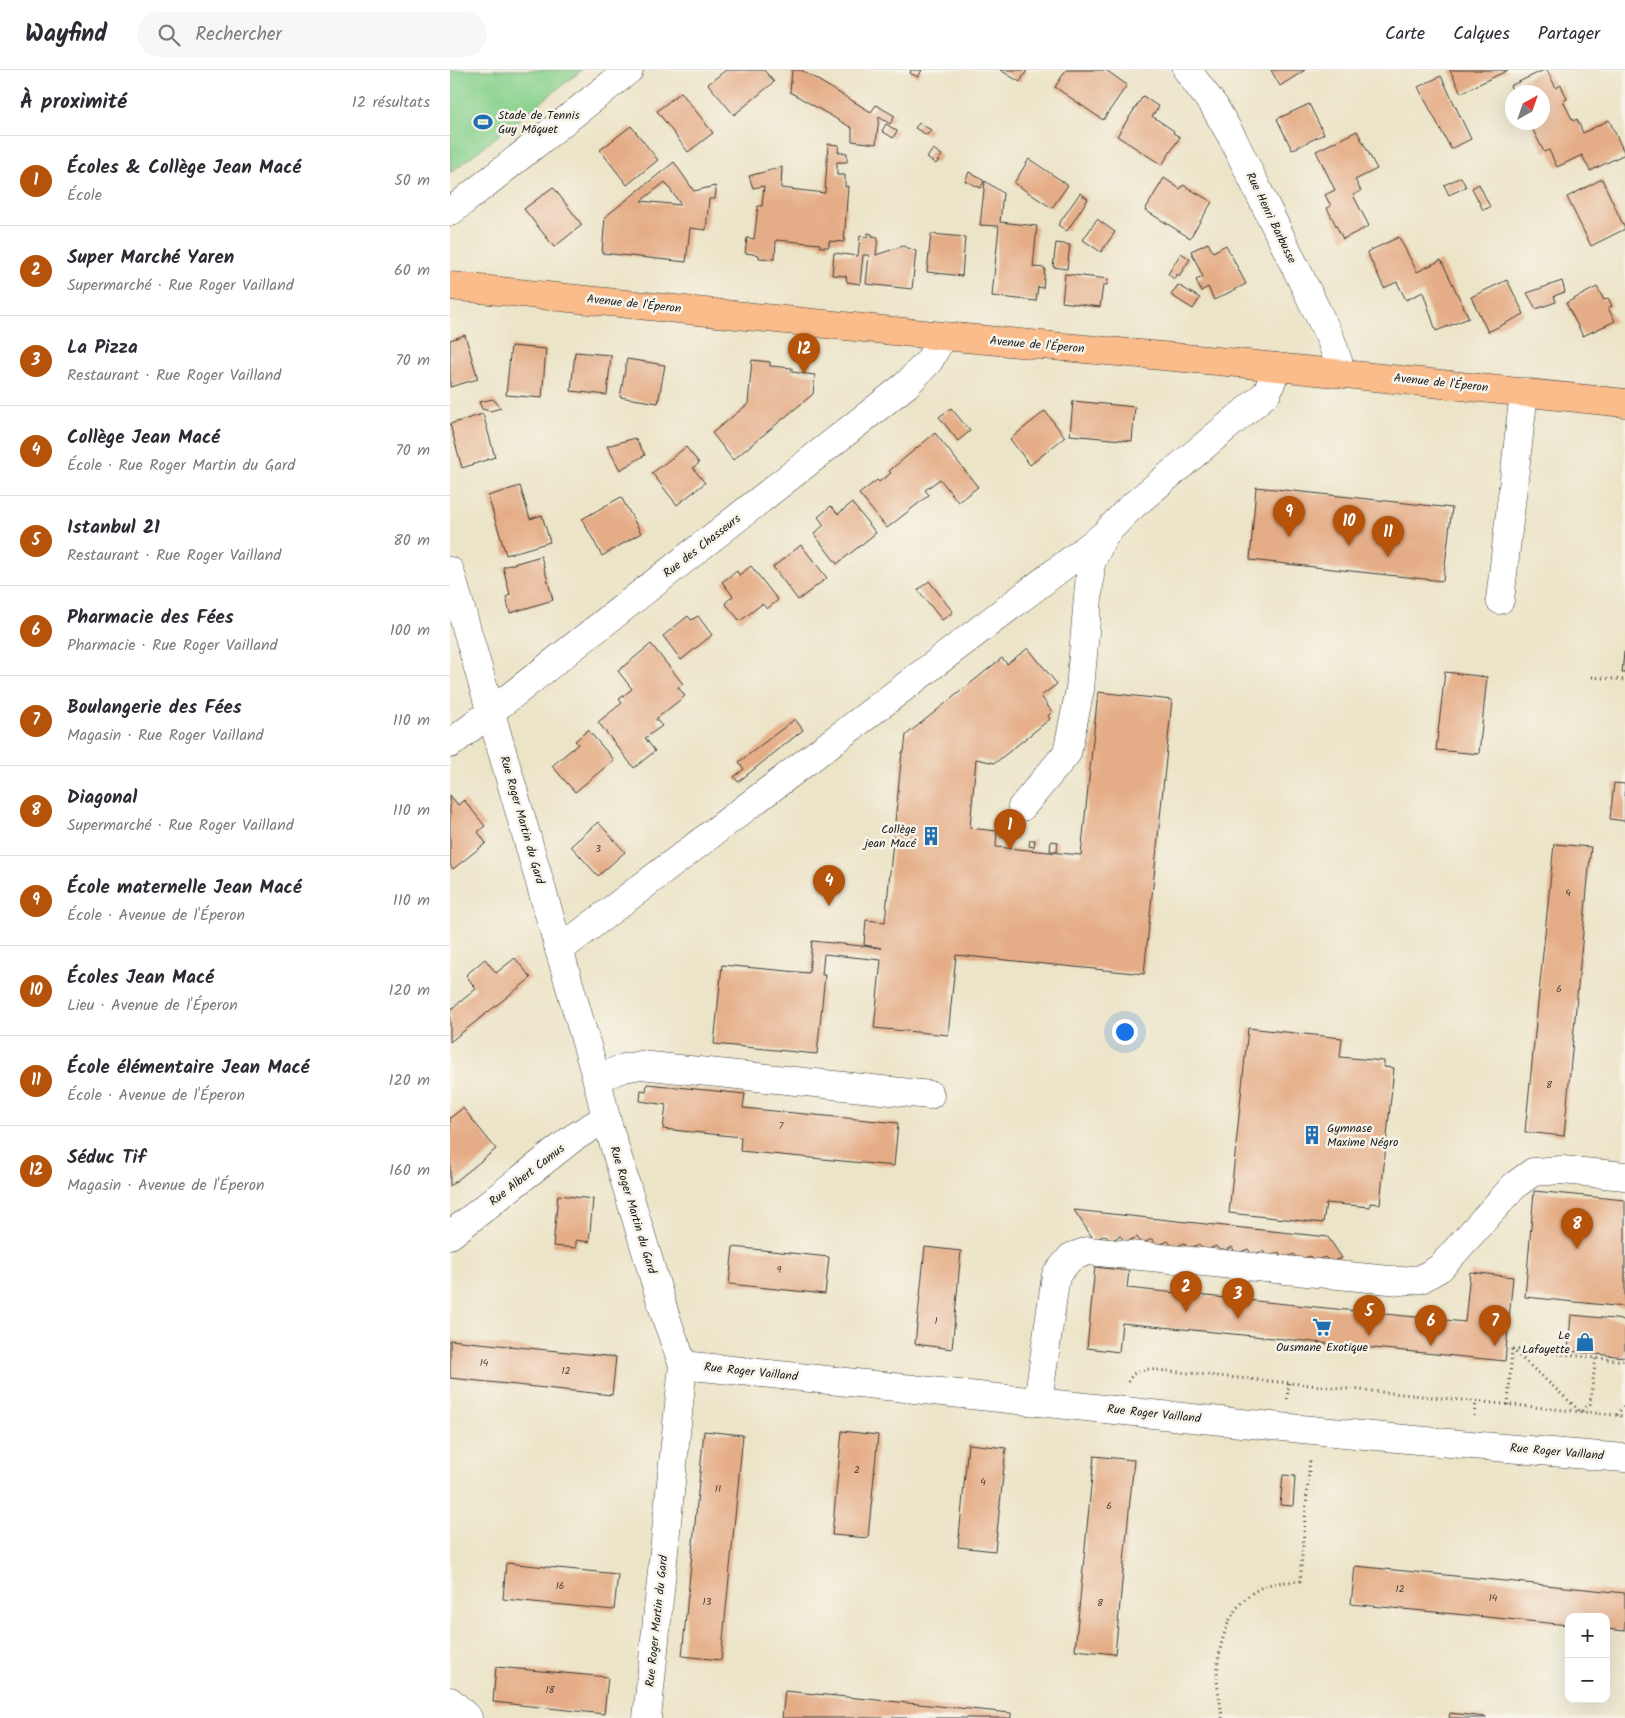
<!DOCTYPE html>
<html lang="fr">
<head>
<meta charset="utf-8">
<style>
  body { margin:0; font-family:Kalam,sans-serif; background:#f7f7f7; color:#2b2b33 }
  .controls { position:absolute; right:15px; bottom:15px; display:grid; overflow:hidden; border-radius:10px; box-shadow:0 5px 20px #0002 }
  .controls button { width:45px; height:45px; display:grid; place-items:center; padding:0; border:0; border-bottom:1px solid #e1e1e2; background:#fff; color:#2b2b33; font:25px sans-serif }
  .compass { position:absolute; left:1055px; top:15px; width:45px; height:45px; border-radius:50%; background:#fff; box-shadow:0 5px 20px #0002; rotate:40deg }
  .you { position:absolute; left:674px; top:961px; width:18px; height:18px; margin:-12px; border:4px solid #fff; border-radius:50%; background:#1a73e8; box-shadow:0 0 0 8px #1a73e833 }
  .badge { display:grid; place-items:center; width:32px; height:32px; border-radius:50%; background:#b45309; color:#fff; font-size:16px; font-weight:700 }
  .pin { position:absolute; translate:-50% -41px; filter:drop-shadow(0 1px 2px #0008) }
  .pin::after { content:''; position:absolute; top:26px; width:18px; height:15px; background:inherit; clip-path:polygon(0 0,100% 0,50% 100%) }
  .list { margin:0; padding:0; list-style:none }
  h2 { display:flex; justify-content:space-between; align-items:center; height:65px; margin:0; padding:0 20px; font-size:21px }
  h2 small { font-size:16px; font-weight:400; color:#7c7c81 }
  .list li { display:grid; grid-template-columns:32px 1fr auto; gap:15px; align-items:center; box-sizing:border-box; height:90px; padding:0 20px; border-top:1px solid #e1e1e2 }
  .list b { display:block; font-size:19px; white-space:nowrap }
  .list p { margin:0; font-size:16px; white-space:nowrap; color:#7c7c81 }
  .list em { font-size:16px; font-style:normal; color:#7c7c81 }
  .icon { flex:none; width:28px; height:28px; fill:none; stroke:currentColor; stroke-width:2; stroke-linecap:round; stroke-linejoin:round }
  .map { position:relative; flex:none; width:1175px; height:1648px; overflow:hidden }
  header { display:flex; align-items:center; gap:30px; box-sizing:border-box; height:70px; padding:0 25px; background:#fff; border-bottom:1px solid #e1e1e2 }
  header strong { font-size:24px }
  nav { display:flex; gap:28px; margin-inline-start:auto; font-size:18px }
  .search { width:350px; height:45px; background:#f7f7f7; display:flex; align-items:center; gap:12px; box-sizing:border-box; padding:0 18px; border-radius:28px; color:#7c7c81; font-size:19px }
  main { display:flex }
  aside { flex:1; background:#fff }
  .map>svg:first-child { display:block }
  .green { fill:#89d28e; stroke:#527755 }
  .building { fill:#e5ad87; fill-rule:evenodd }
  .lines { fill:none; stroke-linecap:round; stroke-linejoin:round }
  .minor-casing { stroke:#3b3a36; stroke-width:29 }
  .major-casing { stroke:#3b3a36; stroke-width:29 }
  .path { stroke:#3b3a36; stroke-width:3; stroke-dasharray:1 4; stroke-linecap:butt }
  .minor { stroke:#fff; stroke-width:28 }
  .major { stroke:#fabc8b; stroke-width:28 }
  .labels { text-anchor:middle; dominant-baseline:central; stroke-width:5; stroke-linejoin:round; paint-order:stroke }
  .number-label { font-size:10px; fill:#4e4037 }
  .poi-label { font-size:12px; fill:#1c1c1c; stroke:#f7f3e8; text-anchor:start }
  .street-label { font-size:12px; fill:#1c1c1c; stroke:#f7f3e8 }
</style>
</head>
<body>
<header>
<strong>Wayfind</strong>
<div class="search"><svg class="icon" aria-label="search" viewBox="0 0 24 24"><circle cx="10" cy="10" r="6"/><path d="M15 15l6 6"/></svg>Rechercher</div>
<nav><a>Carte</a><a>Calques</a><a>Partager</a></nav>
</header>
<main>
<aside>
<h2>À proximité<small>12 résultats</small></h2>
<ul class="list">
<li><span class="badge">1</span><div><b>Écoles &amp; Collège Jean Macé</b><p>École</p></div><em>50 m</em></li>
<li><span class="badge">2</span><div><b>Super Marché Yaren</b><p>Supermarché · Rue Roger Vailland</p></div><em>60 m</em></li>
<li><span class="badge">3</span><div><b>La Pizza</b><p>Restaurant · Rue Roger Vailland</p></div><em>70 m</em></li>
<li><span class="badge">4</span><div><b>Collège Jean Macé</b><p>École · Rue Roger Martin du Gard</p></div><em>70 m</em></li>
<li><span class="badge">5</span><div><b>Istanbul 21</b><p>Restaurant · Rue Roger Vailland</p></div><em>80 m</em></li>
<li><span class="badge">6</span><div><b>Pharmacie des Fées</b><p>Pharmacie · Rue Roger Vailland</p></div><em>100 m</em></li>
<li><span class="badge">7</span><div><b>Boulangerie des Fées</b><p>Magasin · Rue Roger Vailland</p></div><em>110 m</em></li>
<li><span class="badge">8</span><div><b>Diagonal</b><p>Supermarché · Rue Roger Vailland</p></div><em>110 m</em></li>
<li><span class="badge">9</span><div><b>École maternelle Jean Macé</b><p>École · Avenue de l'Éperon</p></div><em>110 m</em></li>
<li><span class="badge">10</span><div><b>Écoles Jean Macé</b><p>Lieu · Avenue de l'Éperon</p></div><em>120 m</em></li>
<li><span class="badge">11</span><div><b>École élémentaire Jean Macé</b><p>École · Avenue de l'Éperon</p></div><em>120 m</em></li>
<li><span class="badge">12</span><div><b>Séduc Tif</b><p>Magasin · Avenue de l'Éperon</p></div><em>160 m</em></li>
</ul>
</aside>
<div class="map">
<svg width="1175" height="1648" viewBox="0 0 1175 1648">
  <rect width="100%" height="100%" fill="#f7f3e8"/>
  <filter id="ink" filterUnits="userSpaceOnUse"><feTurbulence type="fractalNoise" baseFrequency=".02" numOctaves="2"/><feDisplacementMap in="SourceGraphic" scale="10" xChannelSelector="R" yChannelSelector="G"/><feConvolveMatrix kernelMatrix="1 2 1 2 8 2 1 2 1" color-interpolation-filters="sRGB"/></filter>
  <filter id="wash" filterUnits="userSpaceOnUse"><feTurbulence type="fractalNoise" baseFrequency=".0096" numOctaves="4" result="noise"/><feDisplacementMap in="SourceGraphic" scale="20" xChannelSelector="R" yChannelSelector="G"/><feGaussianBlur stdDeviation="1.12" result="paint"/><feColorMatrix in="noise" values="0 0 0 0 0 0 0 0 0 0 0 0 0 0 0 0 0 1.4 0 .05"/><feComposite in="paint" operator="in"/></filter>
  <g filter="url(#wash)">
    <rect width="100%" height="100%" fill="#ece4c7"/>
    <!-- green -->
    <path class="green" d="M0 0H132L0 103Z"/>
    <g id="blocks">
      <!-- building -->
      <g class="building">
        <path d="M276 0H314L324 12 284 45 258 14Z"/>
        <path d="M342 0H351L421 42 426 35 445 46 440 54 429 47 426 74 402 71V58L340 22Z"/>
        <path d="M461 0H472L468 7 460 3Z"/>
        <path d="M550 0H577L570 12Z"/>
        <path d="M616 0H656L677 15 653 50 605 17Z"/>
        <path d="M821 0H855L830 16Z"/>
        <path d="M1000 0H1058L1011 23Z"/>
        <path d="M1094 0H1097L1106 18 1111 15 1117 29 1113 31 1123 51 1127 49 1133 63 1159 50 1175 84 1140 101 1132 85 1107 97 1099 80 1094 82 1079 52H1092V22H1064L1060 16Z"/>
        <path d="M991 6 1021 69 1001 79 968 17Z"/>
        <path d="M231 22 263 63 238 82 207 41Z"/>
        <path d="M693 26 709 37 702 46 724 61 723 63 730 67 712 95 667 66Z"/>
        <path d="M859 34 874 64 842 80 827 49Z"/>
        <path d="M469 53 481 60 477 65 465 58Z"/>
        <path d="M436 54 447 61 443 68 432 61Z"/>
        <path d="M181 56 208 90 177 115 150 80Z"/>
        <path d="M907 61 927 99 905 110 911 121 903 125 919 156 893 169 877 138 881 136 875 125 885 120 866 81Z"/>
        <path d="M378 74 389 75 388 82 397 83V92H387V105H395V117L398 116 394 172 379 171V177H370V174L326 170 325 189 309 188V185L295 183 297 168 304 169 308 136H312L314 116 303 118 299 106 332 97 331 118 375 123Z"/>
        <path d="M483 79 492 85 486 94 477 88Z"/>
        <path d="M579 89 618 115 602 138 564 113Z"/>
        <path d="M224 92 244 121 265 116 266 121 265 129H259L256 160 240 158 236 192 152 183 155 147ZM215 112 231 135 191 131Z"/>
        <path d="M519 102 534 111 531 118 515 111Z"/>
        <path d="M1011 107 1016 117 999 125 994 115Z"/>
        <path d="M714 108 730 119 733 115 762 132 740 168 695 140Z"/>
        <path d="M1152 109 1175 159 1141 176 1117 127Z"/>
        <path d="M535 111 553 123 550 152 587 156 583 197 595 198 593 218 588 217 586 231 542 226 549 156 530 155Z"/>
        <path d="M1029 114 1040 137 1033 140 1022 118Z"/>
        <path d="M103 117 132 155 104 177 74 139Z"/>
        <path d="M630 123 638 129 617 161 608 155Z"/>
        <path d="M647 149 665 162 651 182 633 170Z"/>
        <path d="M418 163 422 164V166L428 167 426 185 453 176 466 181 462 219 416 214 419 185H413L410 214 397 212 396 206 382 205 384 183 408 186 410 166 418 167Z"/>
        <path d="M481 164 515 167 512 206 477 202Z"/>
        <path d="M949 167 967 202 991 190 1019 248 986 261 973 222 956 230 947 212 934 218 917 182Z"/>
        <path d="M606 173 620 175 617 199 603 197Z"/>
        <path d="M758 173 763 182 776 175 796 214 764 230 758 217 751 221 746 210 753 207 741 181Z"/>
        <path d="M731 183 740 189 729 206 727 204 724 209 718 204Z"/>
        <path d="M615 204 658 209 657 215H653L650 237 612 232Z"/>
        <path d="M1057 210 1074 244 1038 262 1021 227Z"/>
        <path d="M1112 211 1115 222 1104 226 1106 232 1086 239 1077 223Z"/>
        <path d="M728 215 750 228 743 239 721 225Z"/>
        <path d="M1147 217 1154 230 1158 228 1162 236 1158 238 1165 251 1133 266 1116 233Z"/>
        <path d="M15 265 28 309 0 317V270Z"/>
        <path d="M61 276 96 279 92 328 56 325Z"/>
        <path d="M125 282 161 285 157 325 121 321Z"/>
        <path d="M177 289 215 295 208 333 170 327Z"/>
        <path d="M302 290 320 292V296L342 298V302L365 305 363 324 283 390 262 363 298 334Z"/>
        <path d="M43 329 51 338 40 341 32 339 29 332Z"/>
        <path d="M623 331 685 337 682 371 620 365Z"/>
        <path d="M501 338 520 361 508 371 489 347Z"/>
        <path d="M595 341 615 367 580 395 560 369Z"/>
        <path d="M33 344 45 387 12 398 0 354Z"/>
        <path d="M485 363 528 417 508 432 490 409 475 420 479 425 437 458 409 424 427 410 429 412 441 403 439 401Z"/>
        <path d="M185 368 195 385 170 400 157 376Z"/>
        <path d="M236 377 249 393 243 398 255 413 227 435 202 403Z"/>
        <path d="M70 416 80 449 92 445 100 472 56 485 38 426Z"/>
        <path d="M806 417 1002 438 993 511 800 490Z"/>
        <path d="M171 427 191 463 152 486 132 449Z"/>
        <path d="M402 433 426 463 387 494 364 464 374 455 368 447 381 436 388 444Z"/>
        <path d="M351 475 377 508 348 530 323 497Z"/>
        <path d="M91 486 103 530 60 543 56 527 60 525 53 497Z"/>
        <path d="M301 496 328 530 317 539 312 534 290 551 275 533 283 526 272 512 287 501 289 505Z"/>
        <path d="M479 511 503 542 492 550 468 520Z"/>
        <path d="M238 546 241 550 248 546 262 565 231 590 213 566Z"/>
        <path d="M201 574 233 614 228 617 235 626 206 649 212 656 195 668 205 681 184 698 148 652 172 633 169 629 182 619 168 601Z"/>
        <path d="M578 578 607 614 591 626 602 642 598 646 600 649 545 693 526 689 520 758 547 761 546 777 631 785 648 622 722 630 694 904 506 885 498 965 424 958 431 890 374 884 372 905H375L367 984 264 974 272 895 359 903 362 871 432 878 414 875 416 850 435 852 452 682H454L456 665 552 588 557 594Z"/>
        <path d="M1174 582H1175V603H1172Z"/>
        <path d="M995 602 1037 607 1029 684 986 680Z"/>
        <path d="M345 649 353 660 288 712 284 707 294 699 289 692Z"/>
        <path d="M138 660 164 690 125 722 102 696 128 674 125 671Z"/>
        <path d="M1164 713 1175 714V751L1160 749Z"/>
        <path d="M0 725 8 735 14 730 35 756 28 762 36 773 3 799 0 795Z"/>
        <path d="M148 752 175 782 148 806 121 776Z"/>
        <path d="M580 770H585L584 777 579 776Z"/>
        <path d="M601 771 608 772 607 781H600Z"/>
        <path d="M1104 774 1141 777 1114 1066 1075 1062Z"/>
        <path d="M65 888 81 908 0 972V940L26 919 16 905 35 889 46 903Z"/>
        <path d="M798 958 892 968 890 987 934 991V997L944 998 930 1134 920 1133V1137L876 1133 873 1153 779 1143Z"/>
        <path d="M197 1014 295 1024 293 1038 448 1053 444 1096 290 1081 291 1067 213 1059 216 1035 190 1031 191 1020 196 1021Z"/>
        <path d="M13 1038 46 1079 0 1116V1048Z"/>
        <path d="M1084 1121 1175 1130V1237L1075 1227Z"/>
        <path d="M108 1125 143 1129 139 1172 126 1170V1178L103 1176Z"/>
        <path d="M624 1140 878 1167 892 1188 880 1192 875 1187 864 1191 860 1186 848 1190 844 1184 833 1189 829 1182 817 1187 813 1181 802 1185 798 1179 786 1184 782 1177 771 1182 766 1176 754 1181 749 1174 739 1179 734 1173 723 1178 718 1171 707 1176 702 1169 691 1174 687 1167 676 1172 670 1166 660 1171 656 1165 644 1170Z"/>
        <path d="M283 1177 379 1187 375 1224 279 1214Z"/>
        <path d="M475 1177 511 1181 502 1279 465 1274Z"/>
        <path d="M645 1197 679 1201 677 1218 1015 1252 1020 1202 1063 1207 1055 1291 672 1253 669 1282 637 1278Z"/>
        <path d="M1121 1245 1175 1250V1287L1118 1281Z"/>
        <path d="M0 1270 166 1287 162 1325 0 1308Z"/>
        <path d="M254 1361 293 1365 271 1590 232 1586Z"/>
        <path d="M392 1361 428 1365 418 1468 382 1465Z"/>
        <path d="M518 1374 556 1378 545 1481 508 1477Z"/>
        <path d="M644 1386 684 1390 665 1584 625 1580Z"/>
        <path d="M833 1405 845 1406 843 1436 830 1435Z"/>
        <path d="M56 1493 168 1504 164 1540 53 1529Z"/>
        <path d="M905 1496 1175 1523V1561L1156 1559V1547H1119V1555L901 1534Z"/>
        <path d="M46 1597 158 1607 154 1644 43 1632Z"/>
        <path d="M335 1621 561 1643V1648H332Z"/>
        <path d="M1000 1643 1036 1647V1648H999Z"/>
      </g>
    </g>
  </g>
  <g filter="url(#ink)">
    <use href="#blocks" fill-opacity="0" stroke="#3b3a36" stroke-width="1"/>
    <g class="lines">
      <!-- minor casing -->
      <g class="minor-casing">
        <g id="minor">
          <path d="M737 0 764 36 783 69 881 270 892 303"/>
          <path d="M0 142 179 0"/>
          <path d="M0 501 148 1014 156 1048 216 1248 233 1295 197 1648"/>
          <path d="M1050 530 1074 322"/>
          <path d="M0 674 456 315 479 291 493 266"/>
          <path d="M572 737 617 683 630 619 641 493 654 465 679 439 817 323 827 297"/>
          <path d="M109 880 654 465"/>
          <path d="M147 1008 174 998 191 995 480 1025"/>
          <path d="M0 1165 123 1068 156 1048"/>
          <path d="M233 1295C547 1327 860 1363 1175 1388"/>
          <path d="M588 1332 606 1205 621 1187 638 1181 950 1211 971 1209 990 1198 1065 1115 1083 1102 1112 1100 1175 1106"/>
          <path d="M0 1631 18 1648"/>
        </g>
      </g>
      <!-- major casing -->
      <g class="major-casing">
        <path id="major" d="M0 216 493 266 778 292 1175 333"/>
      </g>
      <!-- path -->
      <g class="path">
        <path d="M1142 607 1175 610"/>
        <path d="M1062 1279 1131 1342 1140 1334 1146 1287"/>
        <path d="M1063 1279 1175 1291"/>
        <path d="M678 1312 683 1304 697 1299 1175 1346"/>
        <path d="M837 1329 839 1312"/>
        <path d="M1058 1335 1062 1279"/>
        <path d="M1167 1345 1175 1334"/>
        <path d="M1024 1346 1026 1332"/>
        <path d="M772 1648C771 1634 767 1619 767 1606 769 1570 779 1531 815 1516 825 1512 839 1512 850 1511L860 1388"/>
      </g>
      <!-- minor -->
      <use href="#minor" class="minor"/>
      <!-- major -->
      <use href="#major" class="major"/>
    </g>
  </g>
  <!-- icons -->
  <defs>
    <g id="stadium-bare" transform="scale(1.5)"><path d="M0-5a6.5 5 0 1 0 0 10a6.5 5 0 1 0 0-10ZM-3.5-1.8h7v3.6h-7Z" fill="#1f6fb2" stroke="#f7f3e8" stroke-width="2.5" paint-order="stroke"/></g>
    <g id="building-bare" transform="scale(1.5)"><path d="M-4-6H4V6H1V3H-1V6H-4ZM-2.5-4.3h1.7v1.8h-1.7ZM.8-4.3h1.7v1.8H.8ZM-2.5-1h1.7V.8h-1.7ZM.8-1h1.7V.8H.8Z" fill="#1f6fb2" stroke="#f7f3e8" stroke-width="2.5" paint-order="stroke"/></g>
    <g id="supermarket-bare" transform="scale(1.5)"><path d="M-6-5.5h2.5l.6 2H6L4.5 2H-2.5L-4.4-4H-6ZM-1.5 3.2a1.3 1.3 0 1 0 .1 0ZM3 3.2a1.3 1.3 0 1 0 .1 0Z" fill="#1f6fb2" stroke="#f7f3e8" stroke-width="2.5" paint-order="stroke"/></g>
    <g id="shop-bare" transform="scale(1.5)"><path d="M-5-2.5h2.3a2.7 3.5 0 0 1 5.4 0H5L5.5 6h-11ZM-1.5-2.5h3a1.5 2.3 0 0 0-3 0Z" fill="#1f6fb2" stroke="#f7f3e8" stroke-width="2.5" paint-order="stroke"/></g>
  </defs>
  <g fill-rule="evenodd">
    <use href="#stadium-bare" x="33" y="52"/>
    <use href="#building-bare" x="481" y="766"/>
    <use href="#building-bare" x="862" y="1065"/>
    <use href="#supermarket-bare" x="872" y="1257"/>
    <use href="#shop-bare" x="1135" y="1272"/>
  </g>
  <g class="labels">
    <!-- number labels -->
    <g class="number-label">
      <text x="148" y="779">3</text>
      <text x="1118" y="823">4</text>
      <text x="1109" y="919">6</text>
      <text x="1099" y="1015">8</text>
      <text x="331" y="1056">7</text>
      <text x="329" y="1200">9</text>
      <text x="486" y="1251">1</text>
      <text x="34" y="1293">14</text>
      <text x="116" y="1301">12</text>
      <text x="407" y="1400">2</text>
      <text x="533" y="1412">4</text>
      <text x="268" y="1419">11</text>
      <text x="659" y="1436">6</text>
      <text x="110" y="1516">16</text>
      <text x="950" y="1519">12</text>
      <text x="1043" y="1528">14</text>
      <text x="257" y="1532">13</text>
      <text x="650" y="1533">8</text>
      <text x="100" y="1620">18</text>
    </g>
    <!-- poi labels -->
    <g class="poi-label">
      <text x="48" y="45">Stade de Tennis<tspan x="48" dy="14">Guy Môquet</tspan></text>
      <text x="466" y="759" text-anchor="end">Collège<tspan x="466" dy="14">jean Macé</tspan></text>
      <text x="877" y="1058">Gymnase<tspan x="877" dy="14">Maxime Négro</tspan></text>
      <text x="1120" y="1265" text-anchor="end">Le<tspan x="1120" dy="14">Lafayette</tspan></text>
      <text x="872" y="1277" text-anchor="middle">Ousmane Exotique</text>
    </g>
    <!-- street labels -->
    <g class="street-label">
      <text transform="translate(821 148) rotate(64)">Rue Henri Barbusse</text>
      <text transform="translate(184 234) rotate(6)">Avenue de l'Éperon</text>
      <text transform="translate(587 275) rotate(5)">Avenue de l'Éperon</text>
      <text transform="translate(991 313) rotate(6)">Avenue de l'Éperon</text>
      <text transform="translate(252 476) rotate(-38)">Rue des Chasseurs</text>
      <text transform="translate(72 750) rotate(74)">Rue Roger Martin du Gard</text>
      <text transform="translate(77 1105) rotate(-38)">Rue Albert Camus</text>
      <text transform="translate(183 1140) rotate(73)">Rue Roger Martin du Gard</text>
      <text transform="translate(301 1302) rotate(6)">Rue Roger Vailland</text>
      <text transform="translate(704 1344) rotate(6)">Rue Roger Vailland</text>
      <text transform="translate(1107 1382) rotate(5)">Rue Roger Vailland</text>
      <text transform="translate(207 1551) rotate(-84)">Rue Roger Martin du Gard</text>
    </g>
  </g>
</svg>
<div class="controls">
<button>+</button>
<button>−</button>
</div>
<svg class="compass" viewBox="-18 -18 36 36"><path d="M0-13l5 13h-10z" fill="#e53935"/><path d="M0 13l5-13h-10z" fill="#7c7c81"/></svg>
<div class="you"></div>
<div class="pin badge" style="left:560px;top:780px">1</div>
<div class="pin badge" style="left:736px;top:1242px">2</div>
<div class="pin badge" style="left:788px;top:1249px">3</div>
<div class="pin badge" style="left:379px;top:836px">4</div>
<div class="pin badge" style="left:919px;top:1266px">5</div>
<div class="pin badge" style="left:981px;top:1276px">6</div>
<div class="pin badge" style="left:1045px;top:1276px">7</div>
<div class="pin badge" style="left:1127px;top:1179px">8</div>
<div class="pin badge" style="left:839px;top:467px">9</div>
<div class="pin badge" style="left:899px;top:476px">10</div>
<div class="pin badge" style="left:938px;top:487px">11</div>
<div class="pin badge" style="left:354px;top:304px">12</div>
</div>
</main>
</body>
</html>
